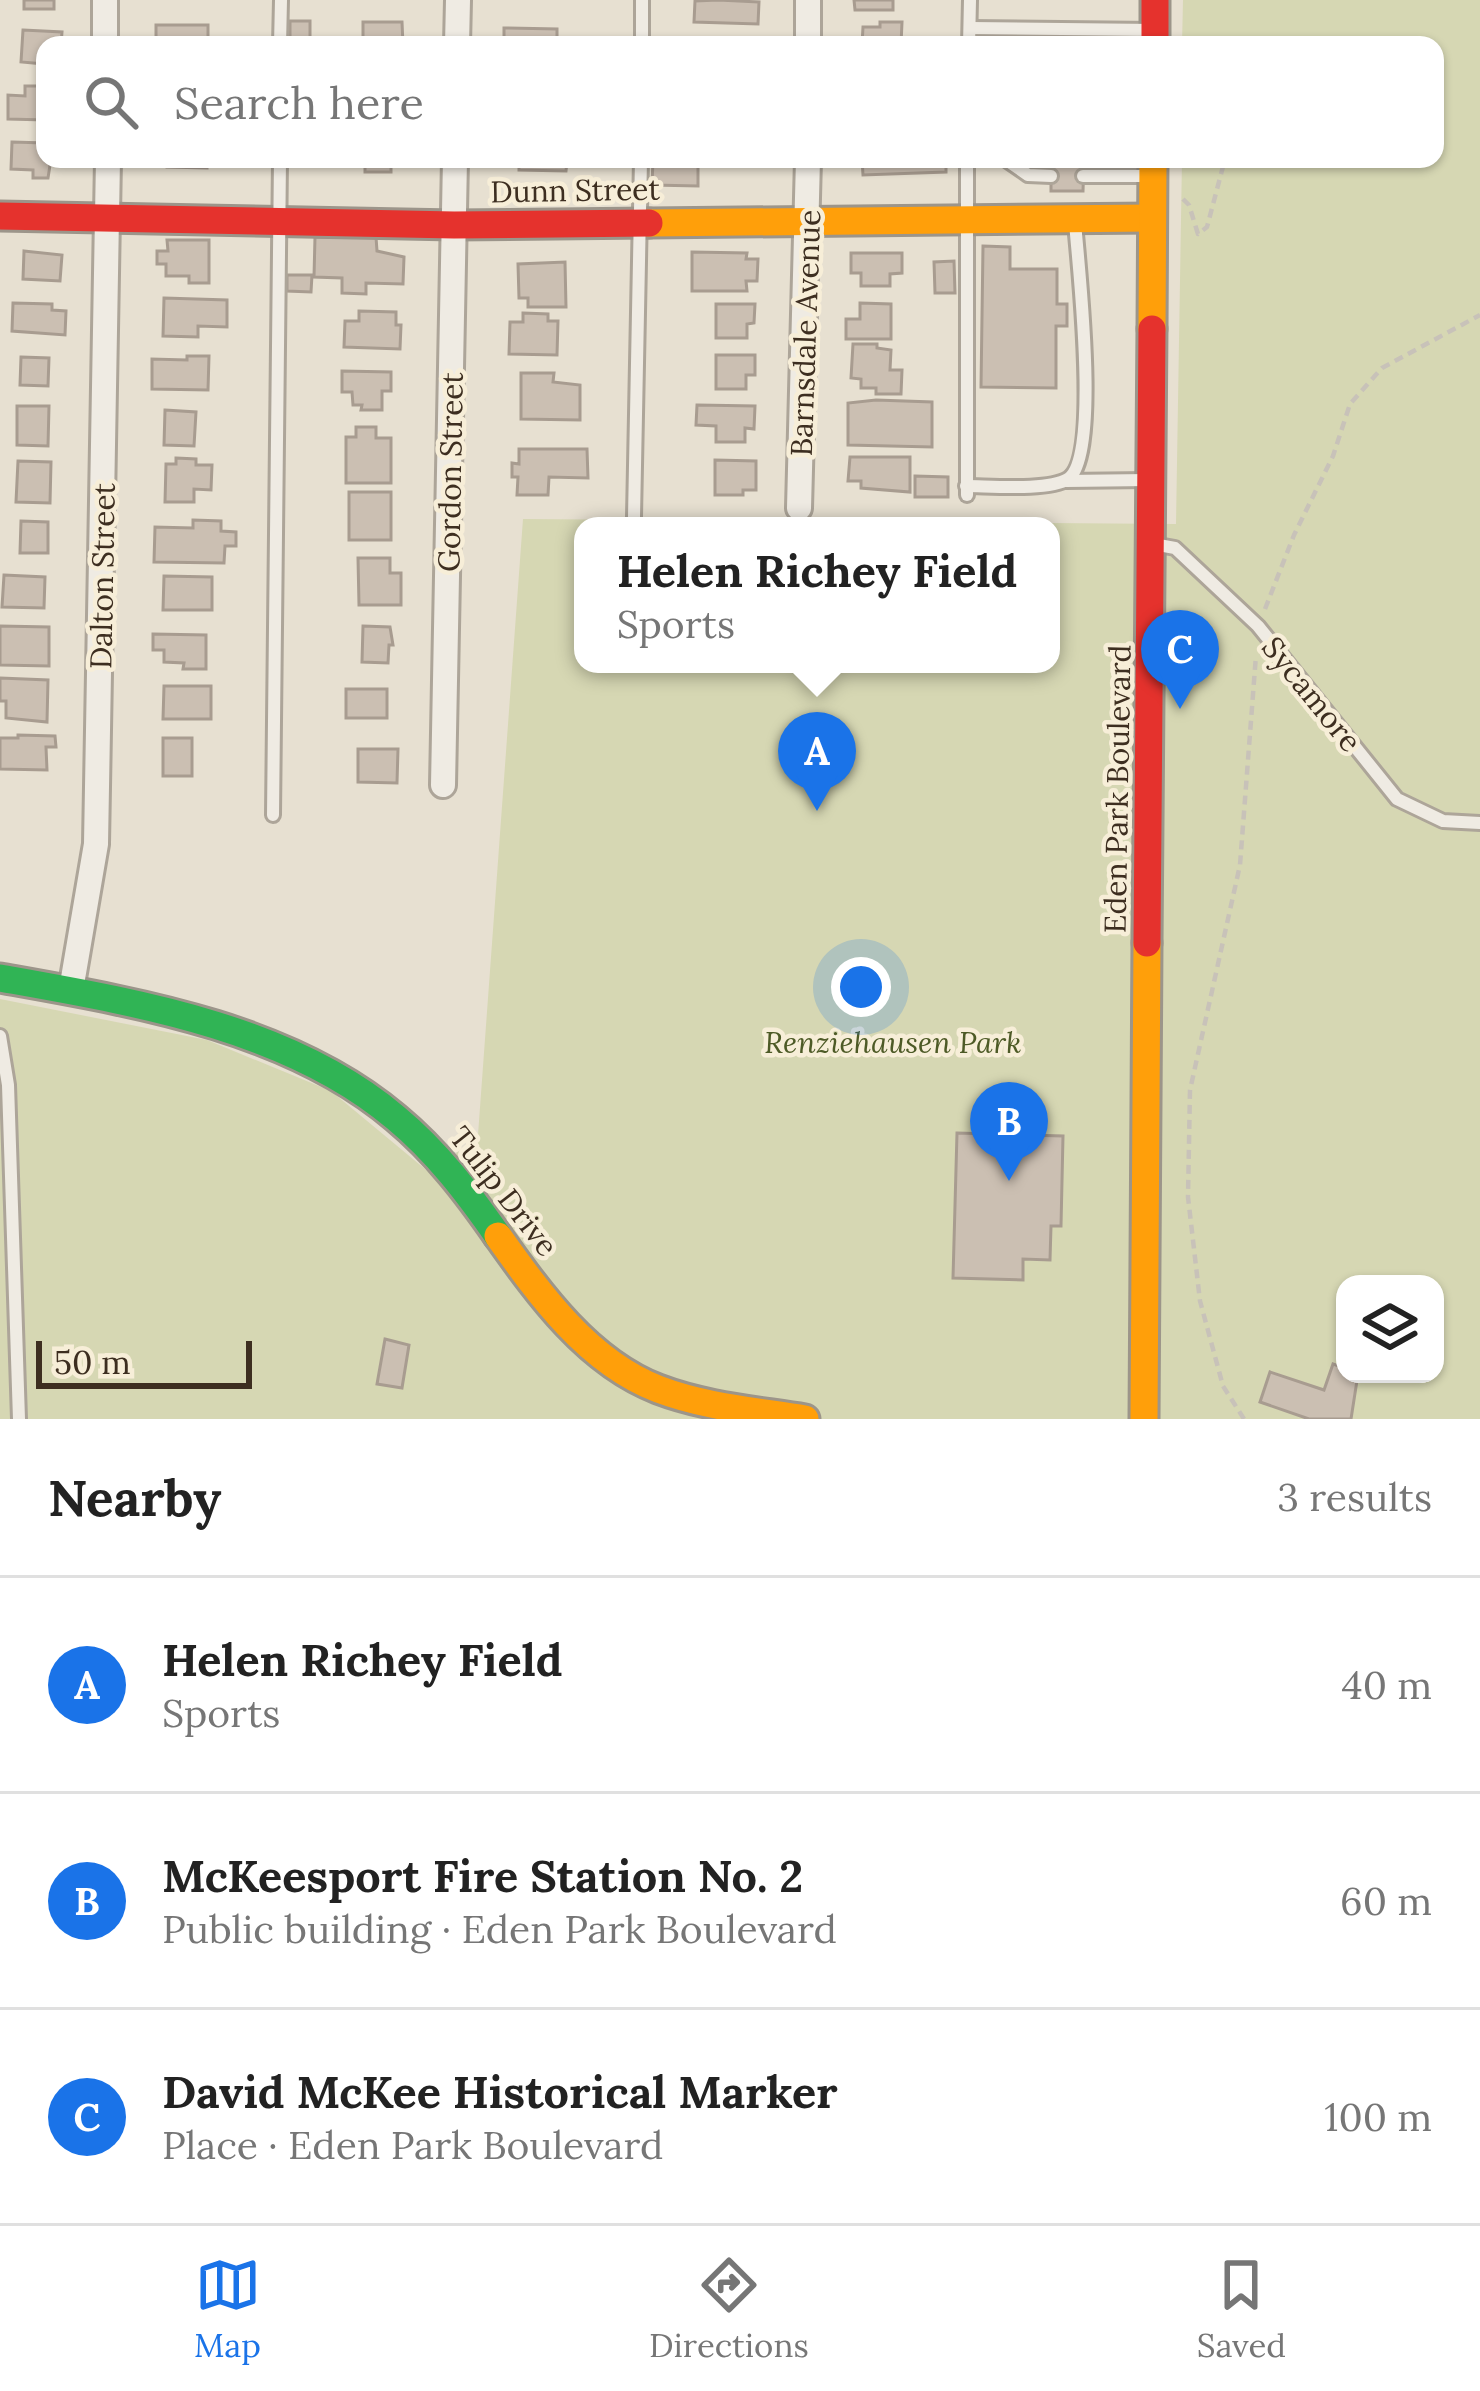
<!DOCTYPE html>
<html lang="en">
<head>
<meta charset="utf-8">
<style>
  body { margin:0; font-family:Lora,serif; background:#f6f6f6; color:#222 }
  .controls { position:absolute; right:36px; bottom:36px; display:grid; overflow:hidden; border-radius:24px; box-shadow:0 3px 9px #0004 }
  .controls button { width:108px; height:108px; display:grid; place-items:center; padding:0; border:0; border-bottom:3px solid #e0e0e0; background:#fff; color:#222; font:60px sans-serif }
  .scale { position:absolute; left:36px; bottom:30px; width:216px; box-sizing:border-box; padding-left:12px; border:6px solid #3d2e20; border-top:0; font-size:33px; line-height:42px; white-space:nowrap; color:#3d2e20; -webkit-text-stroke:9px #f7eed8; paint-order:stroke }
  .you { position:absolute; left:861px; top:987px; width:42px; height:42px; margin:-30px; border:9px solid #fff; border-radius:50%; background:#1a73e8; box-shadow:0 0 0 18px #1a73e833 }
  .badge { display:grid; place-items:center; width:78px; height:78px; border-radius:50%; background:#1a73e8; color:#fff; font-size:39px; font-weight:700 }
  .pin { position:absolute; translate:-50% -99px; filter:drop-shadow(0 3px 6px #0008) }
  .pin::after { content:''; position:absolute; top:63px; width:42px; height:36px; background:inherit; clip-path:polygon(0 0,100% 0,50% 100%) }
  .popup { position:absolute; left:574px; top:517px; width:486px; height:156px; box-sizing:border-box; display:grid; place-content:center; border-radius:24px; background:#fff; filter:drop-shadow(0 3px 9px #0005); font-size:39px; white-space:nowrap; color:#767676 }
  .popup b { font-size:45px; color:#222 }
  .popup::after { content:''; position:absolute; left:50%; top:100%; margin-left:-24px; border:24px solid transparent; border-top-color:#fff }
  .list { margin:0; padding:0; list-style:none }
  h2 { display:flex; justify-content:space-between; align-items:center; height:156px; margin:0; padding:0 48px; font-size:51px }
  h2 small { font-size:39px; font-weight:400; color:#767676 }
  .list li { display:grid; grid-template-columns:78px 1fr auto; gap:36px; align-items:center; box-sizing:border-box; height:216px; padding:0 48px; border-top:3px solid #e0e0e0 }
  .list b { display:block; font-size:45px; white-space:nowrap }
  .list p { margin:0; font-size:39px; white-space:nowrap; color:#767676 }
  .list em { font-size:39px; font-style:normal; color:#767676 }
  .icon { flex:none; width:66px; height:66px; fill:none; stroke:currentColor; stroke-width:2; stroke-linecap:round; stroke-linejoin:round }
  .map { position:relative; flex:none; width:1480px; height:1419px; overflow:hidden }
  .search { position:absolute; background:#fff; box-shadow:0 3px 9px #0004; left:36px; right:36px; top:36px; height:132px; display:flex; align-items:center; gap:30px; box-sizing:border-box; padding:0 42px; border-radius:24px; color:#767676; font-size:45px }
  .sheet { height:804px; background:#fff }
  nav { display:flex; justify-content:space-around; align-items:center; box-sizing:border-box; height:168px; border-top:3px solid #e0e0e0; background:#fff; font-size:33px; color:#767676 }
  nav a { display:grid; justify-items:center; gap:6px }
  nav .on { color:#1a73e8 }
  .map>svg:first-child { display:block }
  .green { fill:#d6d7b3; fill-rule:evenodd }
  .building { fill:#cbbfb2; stroke:#a89c90; stroke-width:3 }
  .lines { fill:none; stroke-linecap:round; stroke-linejoin:round }
  .lane-casing { stroke:#ada599; stroke-width:18 }
  .street-casing { stroke:#ada599; stroke-width:30 }
  .fast-casing { stroke:#9c958a; stroke-width:33 }
  .slow-casing { stroke:#9c958a; stroke-width:33 }
  .jam-casing { stroke:#9c958a; stroke-width:33 }
  .path { stroke:#c8c2b9; stroke-width:4.5; stroke-dasharray:9 6; stroke-linecap:butt }
  .lane { stroke:#efebe3; stroke-width:12 }
  .street { stroke:#efebe3; stroke-width:24 }
  .fast { stroke:#30b455; stroke-width:27 }
  .slow { stroke:#ff9f0a; stroke-width:27 }
  .jam { stroke:#e5322d; stroke-width:27 }
  .labels { text-anchor:middle; dominant-baseline:central; stroke-width:9; stroke-linejoin:round; paint-order:stroke }
  .street-label { font-size:30px; fill:#3d2e20; stroke:#f7eed8 }
  .park-label { font-size:30px; font-style:italic; fill:#4d5a26; stroke:#f7eed8 }
</style>
</head>
<body>
<div class="map">
<svg width="1480" height="1419" viewBox="0 0 1480 1419">
  <rect width="100%" height="100%" fill="#e7e0d1"/>
  <!-- green -->
  <path class="green" d="M1183 0H1480V1419H0V999L207 1040 331 1091 431 1174 478 1135 523 519 1176 524 1182 159H1435V45H1182ZM583 526H1051V664H583ZM1345 1284H1435V1374H1345Z"/>
  <!-- building -->
  <g class="building">
    <rect x="24" y="0" width="30" height="9"/>
    <path d="M718 0 759 2 758 24 694 22 695 1Z"/>
    <path d="M854 0H893V10H855Z"/>
    <rect x="290" y="21" width="20" height="21"/>
    <path d="M363 22H402L403 45H363Z"/>
    <path d="M880 22H902L901 45H862L863 27H880Z"/>
    <rect x="156" y="25" width="52" height="20"/>
    <path d="M504 28 557 29V45H504Z"/>
    <path d="M23 30 62 32 61 45H45V64L21 62Z"/>
    <path d="M25 86H45V120L8 119V95L25 96Z"/>
    <path d="M12 142 45 143V159H51L48 178H33V170L11 169Z"/>
    <path d="M167 159H220V160H207V168L167 167Z"/>
    <rect x="365" y="159" width="26" height="13"/>
    <path d="M519 159H580V162H567L566 171 519 170Z"/>
    <path d="M653 159H688V164H698V186L652 185Z"/>
    <path d="M862 159H946V172L863 175Z"/>
    <path d="M1051 159H1084L1083 191H1051Z"/>
    <path d="M315 237H376L377 251 404 257 403 284 366 283V294L342 293V278L314 277Z"/>
    <path d="M167 240H209V283H189V276H166V264H157V251H168Z"/>
    <path d="M983 246 1010 247V269H1057V304H1067V326H1056V388L981 387Z"/>
    <path d="M24 251 62 255 60 281 23 279Z"/>
    <path d="M692 252 747 253 746 259H758L757 281H746L747 291H692Z"/>
    <path d="M851 253H902V273L890 274V286H861V273H851Z"/>
    <path d="M954 261 955 293H935L934 262Z"/>
    <path d="M565 262 566 307H528V298H519L518 264Z"/>
    <path d="M287 275H312L311 292 287 291Z"/>
    <path d="M164 298 227 300V327L198 326V337L163 336Z"/>
    <path d="M13 303 52 304V310L66 311 65 335 12 331Z"/>
    <path d="M860 303 891 304V339H846V319H860Z"/>
    <path d="M716 304H755L754 323 747 324V338H716Z"/>
    <path d="M359 311 396 312V325H401L400 349 344 347 345 321H359Z"/>
    <path d="M523 313 548 314V321H558L557 355 509 354 510 322H523Z"/>
    <path d="M853 344H877V348L891 350 890 370H902L901 394H876V388H861V379L851 378Z"/>
    <path d="M716 355H755V375H746V389H716Z"/>
    <path d="M187 356H209L208 390 152 389V359L187 360Z"/>
    <path d="M21 357 49 358 48 386 20 385Z"/>
    <path d="M342 371 391 372V391H382V410H361L362 405H353L352 392H342Z"/>
    <path d="M521 373H554L553 382 580 385V420L521 419Z"/>
    <path d="M876 400 932 402V447L848 445V403Z"/>
    <path d="M697 405 755 406 754 429 745 428V442H716V426L696 425Z"/>
    <path d="M17 406H49L48 446 17 445Z"/>
    <path d="M165 410 196 412 194 446 164 445Z"/>
    <path d="M356 427H376V438H391V483H346V437H356Z"/>
    <path d="M519 449H587L588 478 549 477 548 495H517L518 477H512V463L519 464Z"/>
    <path d="M850 457H910V492L861 488V481H848Z"/>
    <path d="M176 458 196 459V465H212L211 490 194 489V502H165L166 464H176Z"/>
    <path d="M715 460 756 461V490H743V495H715Z"/>
    <path d="M18 461 51 462 50 503 16 502Z"/>
    <path d="M915 476 948 477V497H915Z"/>
    <rect x="349" y="492" width="42" height="48"/>
    <path d="M193 520 221 521V531L236 532V546H225L224 563 154 562 155 527 193 528Z"/>
    <path d="M21 521 48 522V553H20Z"/>
    <path d="M358 558H390V573H401V605H359Z"/>
    <path d="M4 575 45 577 44 608 2 607Z"/>
    <path d="M164 576 212 577V610H163Z"/>
    <path d="M0 626 49 627V666L0 665Z"/>
    <path d="M363 626 390 627 393 645H389L388 663 362 662Z"/>
    <path d="M153 634 206 635V669H183L184 663 164 662V650H153Z"/>
    <path d="M0 678 48 680 47 722 6 718V701H0Z"/>
    <path d="M164 686H211V719H163Z"/>
    <rect x="346" y="689" width="41" height="29"/>
    <path d="M18 735 55 736 56 747H46L47 770 0 769V738H18Z"/>
    <rect x="163" y="738" width="29" height="38"/>
    <path d="M358 749H398L397 783 358 782Z"/>
    <path d="M957 1133 1063 1136 1061 1226H1051L1050 1260 1023 1259V1280L953 1278Z"/>
    <path d="M385 1339 409 1345 402 1388 377 1384Z"/>
    <path d="M1333 1364 1345 1368V1374H1358L1351 1419H1309L1260 1402 1270 1372 1324 1390Z"/>
  </g>
  <g class="lines">
    <!-- lane casing -->
    <g class="lane-casing">
      <g id="lane">
        <path d="M970 28 1154 30"/>
        <path d="M280 45 281 0"/>
        <path d="M642 45V0"/>
        <path d="M969 45 970 0"/>
        <path d="M967 159V495"/>
        <path d="M1005 159 1028 175 1051 176"/>
        <path d="M1083 176H1148"/>
        <path d="M1066 481 1148 480"/>
        <path d="M966 486C990 486 1048 491 1068 479 1101 457 1078 264 1075 222"/>
        <path d="M634 517 641 159"/>
        <path d="M1153 544 1175 548 1258 626 1397 799 1443 821 1480 823"/>
        <path d="M273 815 280 159"/>
        <path d="M0 1036 8 1085 19 1419"/>
      </g>
    </g>
    <!-- street casing -->
    <g class="street-casing">
      <g id="street">
        <path d="M105 0V45"/>
        <path d="M808 0V45"/>
        <path d="M457 45 458 0"/>
        <path d="M799 508 808 159"/>
        <path d="M443 785 455 159"/>
        <path d="M71 990 96 844 108 159"/>
      </g>
    </g>
    <!-- fast casing -->
    <g class="fast-casing">
      <path id="fast" d="M0 978C134 1002 289 1027 396 1118 437 1152 468 1193 498 1236"/>
    </g>
    <!-- slow casing -->
    <g class="slow-casing">
      <g id="slow">
        <path d="M649 223 1152 218"/>
        <path d="M1152 329 1153 159"/>
        <path d="M498 1236C540 1295 588 1362 658 1389 705 1407 756 1411 805 1419"/>
        <path d="M1144 1419 1147 943"/>
      </g>
    </g>
    <!-- jam casing -->
    <g class="jam-casing">
      <g id="jam">
        <path d="M1155 0V45"/>
        <path d="M0 216 454 225 649 223"/>
        <path d="M1147 943 1152 329"/>
      </g>
    </g>
    <!-- path -->
    <g class="path">
      <path d="M1183 199 1189 205 1198 234 1207 227 1225 159"/>
      <path d="M1265 609 1294 535 1333 456 1350 404 1382 368 1480 315"/>
      <path d="M1244 1419 1223 1386 1200 1301 1188 1197 1190 1090 1240 865 1256 655"/>
    </g>
    <!-- lane -->
    <use href="#lane" class="lane"/>
    <!-- street -->
    <use href="#street" class="street"/>
    <!-- fast -->
    <use href="#fast" class="fast"/>
    <!-- slow -->
    <use href="#slow" class="slow"/>
    <!-- jam -->
    <use href="#jam" class="jam"/>
  </g>
  <g class="labels">
    <!-- street labels -->
    <g class="street-label">
      <text transform="translate(575 190) rotate(-1)">Dunn Street</text>
      <text transform="translate(805 333) rotate(-88)">Barnsdale Avenue</text>
      <text transform="translate(450 472) rotate(-89)">Gordon Street</text>
      <text transform="translate(102 576) rotate(-89)">Dalton Street</text>
      <text transform="translate(1312 694) rotate(51)">Sycamore</text>
      <text transform="translate(1117 789) rotate(-89)">Eden Park Boulevard</text>
      <text transform="translate(504 1191) rotate(52)">Tulip Drive</text>
    </g>
    <!-- park labels -->
    <g class="park-label">
      <text x="893" y="1042">Renziehausen Park</text>
    </g>
  </g>
</svg>
<div class="controls">
<button><svg class="icon" aria-label="layers" viewBox="0 0 24 24"><path d="M12 4l9 5-9 5-9-5zM3 14l9 5 9-5"/></svg></button>
</div>
<div class="scale">50 m</div>
<div class="you"></div>
<div class="pin badge" style="left:817px;top:811px">A</div>
<div class="popup"><b>Helen Richey Field</b>Sports</div>
<div class="pin badge" style="left:1009px;top:1181px">B</div>
<div class="pin badge" style="left:1180px;top:709px">C</div>
<div class="search"><svg class="icon" aria-label="search" viewBox="0 0 24 24"><circle cx="10" cy="10" r="6"/><path d="M15 15l6 6"/></svg>Search here</div>
</div>
<section class="sheet">
<h2>Nearby<small>3 results</small></h2>
<ul class="list">
<li><span class="badge">A</span><div><b>Helen Richey Field</b><p>Sports</p></div><em>40 m</em></li>
<li><span class="badge">B</span><div><b>McKeesport Fire Station No. 2</b><p>Public building · Eden Park Boulevard</p></div><em>60 m</em></li>
<li><span class="badge">C</span><div><b>David McKee Historical Marker</b><p>Place · Eden Park Boulevard</p></div><em>100 m</em></li>
</ul>
</section>
<nav>
<a class="on"><svg class="icon" aria-label="map" viewBox="0 0 24 24"><path d="M3 6l6-2 6 2 6-2v14l-6 2-6-2-6 2zM9 4v14M15 6v14"/></svg>Map</a>
<a><svg class="icon" aria-label="directions" viewBox="0 0 24 24"><path d="M12 3l9 9-9 9-9-9zM9 14v-3h6M13 9l2 2-2 2"/></svg>Directions</a>
<a><svg class="icon" aria-label="saved" viewBox="0 0 24 24"><path d="M7 4h10v16l-5-4-5 4z"/></svg>Saved</a>
</nav>
</body>
</html>
